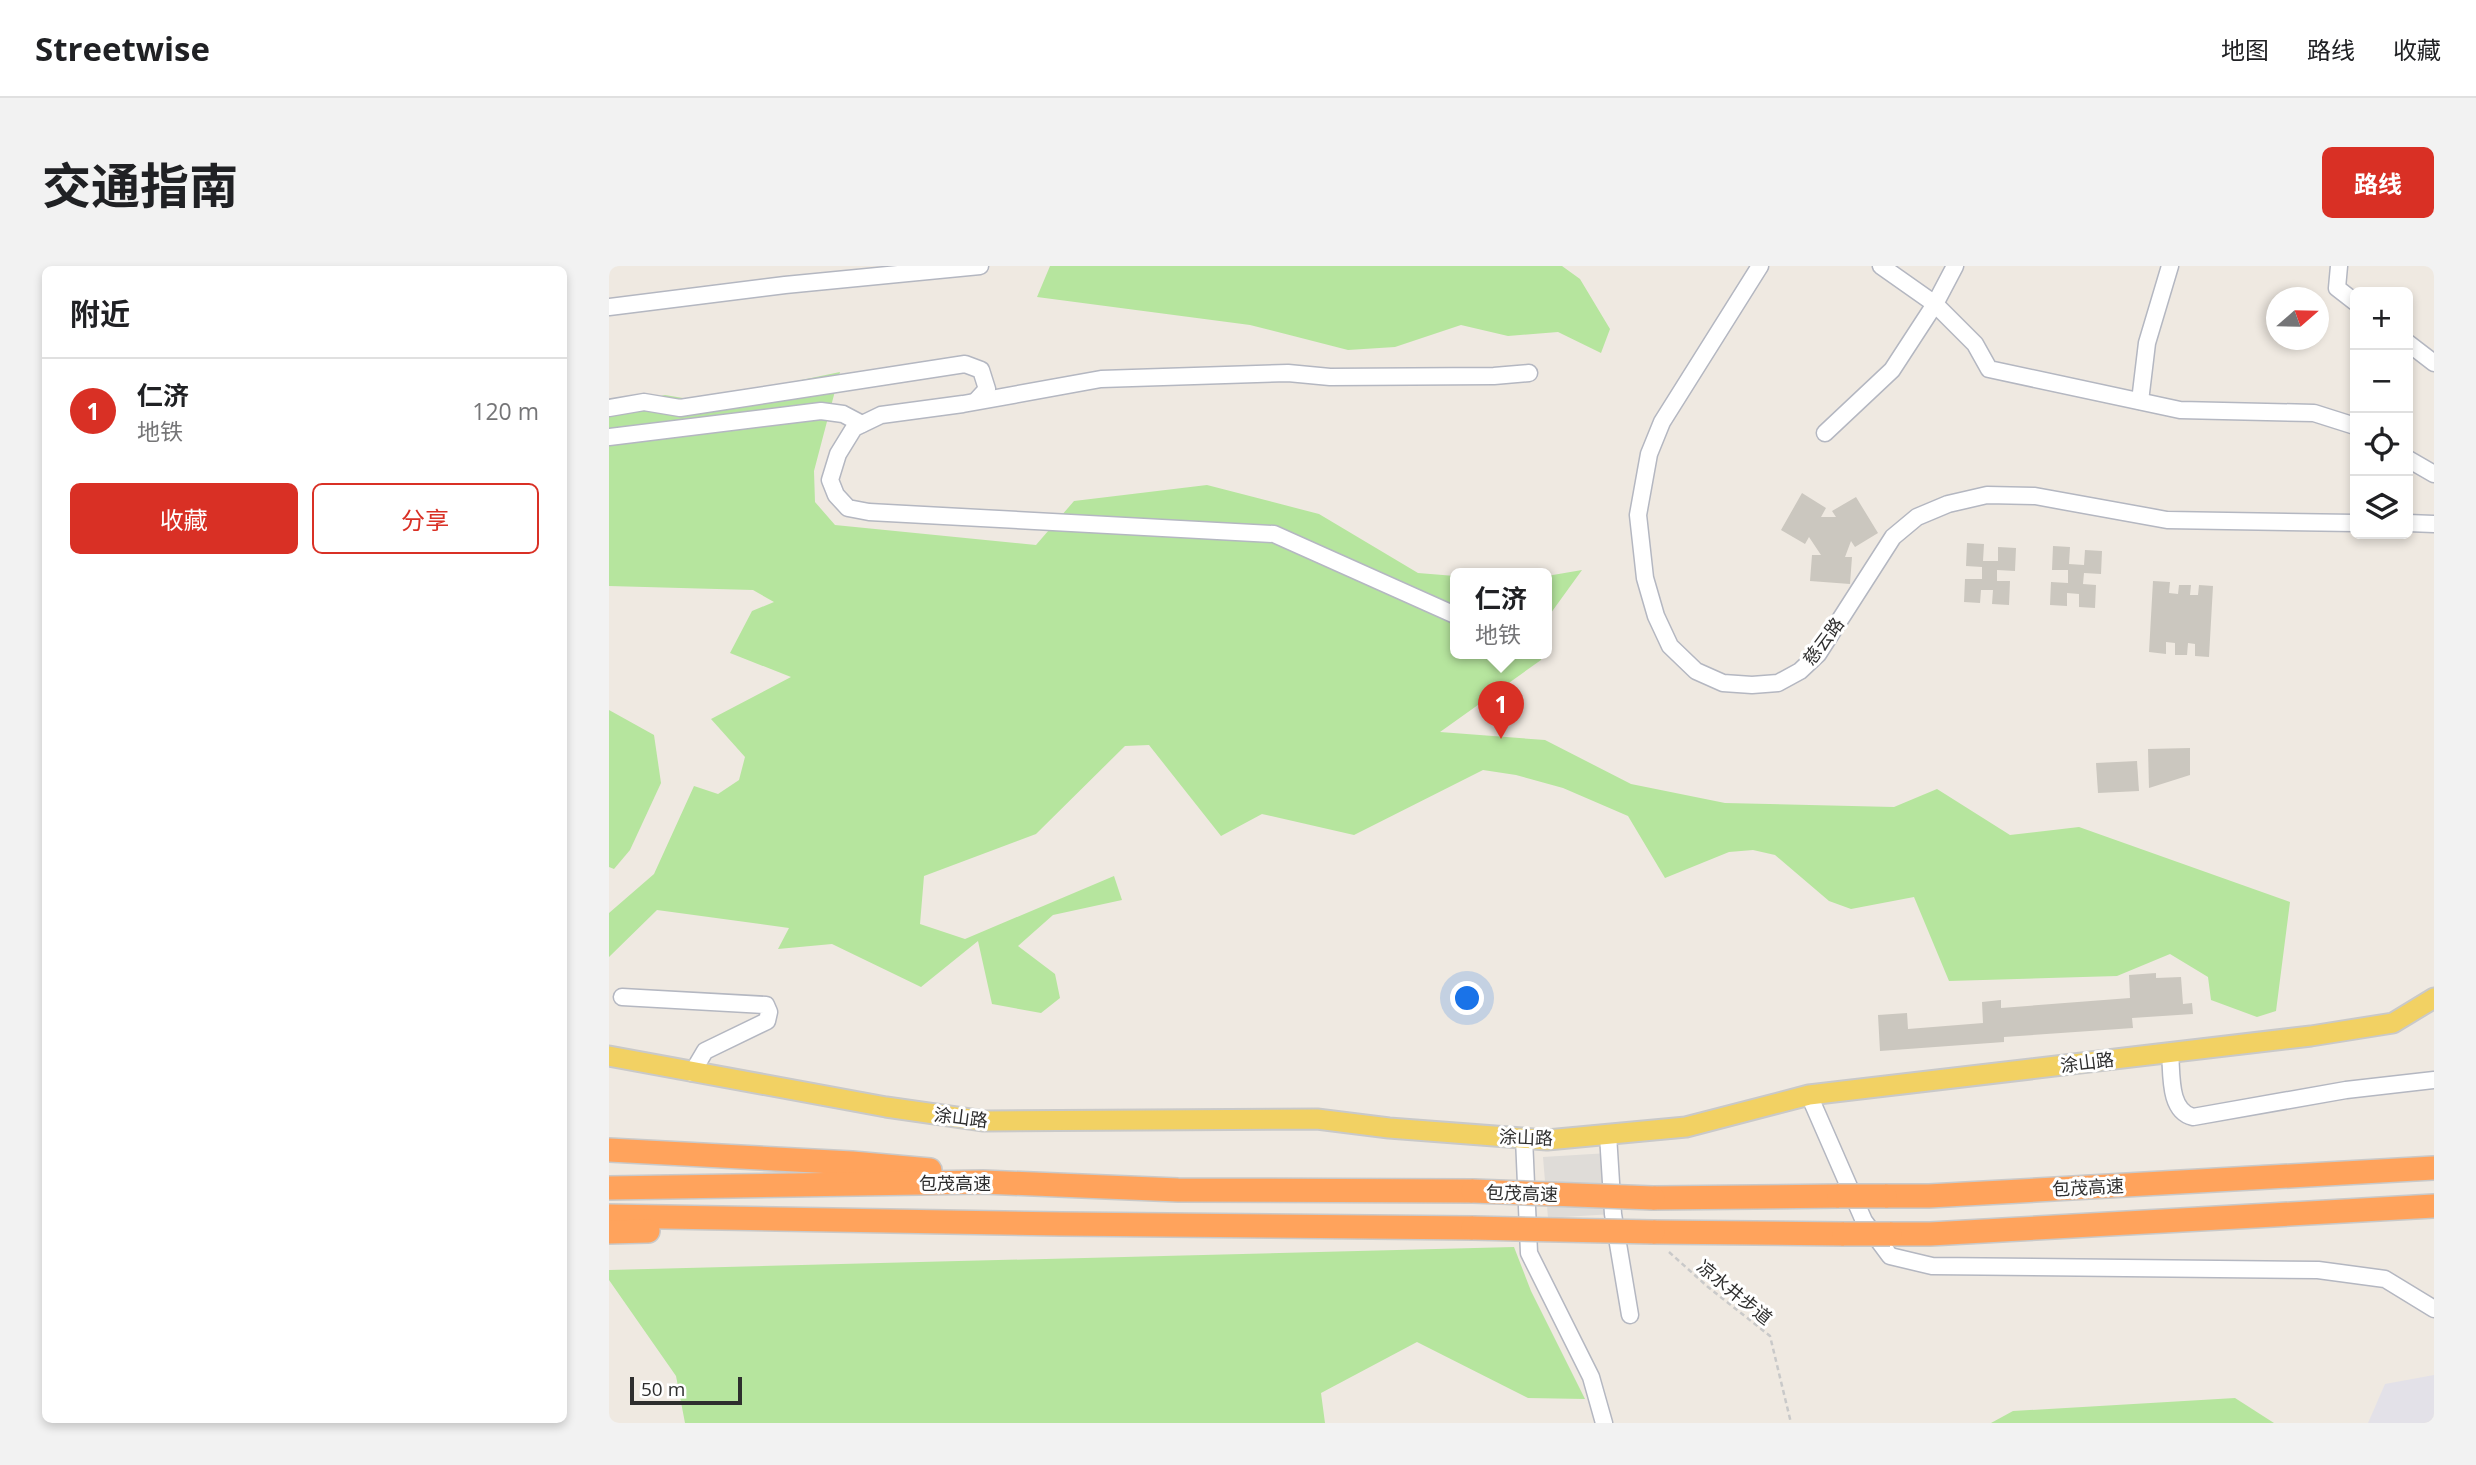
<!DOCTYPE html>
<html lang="zh">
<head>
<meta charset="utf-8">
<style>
  body { margin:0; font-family:"Open Sans","Noto Sans SC",sans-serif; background:#f2f2f2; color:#202124 }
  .controls { position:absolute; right:21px; top:21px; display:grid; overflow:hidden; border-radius:10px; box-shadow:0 4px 10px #0003 }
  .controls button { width:63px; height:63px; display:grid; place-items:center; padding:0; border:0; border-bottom:2px solid #e0e0e0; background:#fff; color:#202124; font:35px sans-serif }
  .compass { position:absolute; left:1657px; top:21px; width:63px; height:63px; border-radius:50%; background:#fff; box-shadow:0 4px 10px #0003; rotate:70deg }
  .scale { position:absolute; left:21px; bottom:18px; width:112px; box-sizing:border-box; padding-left:7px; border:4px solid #2e2e2e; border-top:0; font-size:19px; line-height:24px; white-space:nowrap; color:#2e2e2e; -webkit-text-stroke:5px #fff; paint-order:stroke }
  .you { position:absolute; left:859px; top:733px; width:24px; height:24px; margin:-18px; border:5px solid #fff; border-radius:50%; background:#1a73e8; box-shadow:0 0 0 10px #1a73e833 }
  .badge { display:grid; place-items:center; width:46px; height:46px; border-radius:50%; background:#d93025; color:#fff; font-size:23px; font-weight:700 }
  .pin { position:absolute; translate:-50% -58px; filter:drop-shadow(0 2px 4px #0008) }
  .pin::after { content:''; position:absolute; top:37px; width:24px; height:21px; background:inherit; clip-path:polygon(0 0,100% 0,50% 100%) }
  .popup { position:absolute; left:841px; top:302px; width:102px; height:91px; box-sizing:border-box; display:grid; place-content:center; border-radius:10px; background:#fff; filter:drop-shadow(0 2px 5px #0005); font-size:23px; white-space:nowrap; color:#757577 }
  .popup b { font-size:26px; color:#202124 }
  .popup::after { content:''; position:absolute; left:50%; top:100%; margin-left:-14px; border:14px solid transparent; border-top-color:#fff }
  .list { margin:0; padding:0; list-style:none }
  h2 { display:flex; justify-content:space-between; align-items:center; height:91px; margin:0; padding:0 28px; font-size:30px }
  h2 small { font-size:23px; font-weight:400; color:#757577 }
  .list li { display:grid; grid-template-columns:46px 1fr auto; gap:21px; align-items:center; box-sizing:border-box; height:105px; padding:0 28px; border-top:2px solid #e0e0e0 }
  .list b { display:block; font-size:26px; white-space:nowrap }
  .list p { margin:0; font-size:23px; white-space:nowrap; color:#757577 }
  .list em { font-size:23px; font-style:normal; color:#757577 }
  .actions { display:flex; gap:14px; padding:21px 28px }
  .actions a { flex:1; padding:16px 0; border:2px solid #d93025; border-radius:10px; text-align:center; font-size:24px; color:#d93025 }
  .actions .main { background:#d93025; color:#fff }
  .icon { flex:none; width:38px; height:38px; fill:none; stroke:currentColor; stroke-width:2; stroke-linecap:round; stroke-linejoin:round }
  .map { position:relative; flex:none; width:1825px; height:1157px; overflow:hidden; border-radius:10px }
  header { display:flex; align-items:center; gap:42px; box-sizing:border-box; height:98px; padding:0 35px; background:#fff; border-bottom:2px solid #e0e0e0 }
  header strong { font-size:33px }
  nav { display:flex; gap:38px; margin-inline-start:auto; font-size:24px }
  .intro { display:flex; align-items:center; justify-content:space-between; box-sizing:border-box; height:168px; padding:0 42px }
  h1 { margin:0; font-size:49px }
  .button { padding:18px 32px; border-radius:10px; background:#d93025; color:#fff; font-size:24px; font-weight:700 }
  main { display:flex; gap:42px; padding:0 42px }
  aside { flex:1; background:#fff; border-radius:10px; box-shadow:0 4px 10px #0003 }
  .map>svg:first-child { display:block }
  .industrial { fill:#e3e1e8 }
  .green { fill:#b6e59e }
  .plaza { fill:#dfdcd8 }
  .building { fill:#cbc7bf }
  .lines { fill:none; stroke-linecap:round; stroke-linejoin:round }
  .minor-casing { stroke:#b4b7c1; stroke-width:19 }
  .major-casing { stroke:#c9c9c9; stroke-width:23 }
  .highway-casing { stroke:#c9c9c9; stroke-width:26 }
  .path { stroke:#c9c9c9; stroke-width:2.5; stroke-dasharray:5 3.5; stroke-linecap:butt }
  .minor { stroke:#fff; stroke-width:16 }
  .major { stroke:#f2d163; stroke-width:19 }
  .highway { stroke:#ffa35c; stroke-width:23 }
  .highway-bridge-casing { stroke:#c9c9c9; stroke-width:26; stroke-linecap:butt }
  .highway-bridge { stroke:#ffa35c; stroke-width:23 }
  .labels { text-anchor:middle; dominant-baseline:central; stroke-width:6; stroke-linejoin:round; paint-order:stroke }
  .street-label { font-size:18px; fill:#2e2e2e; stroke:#fff }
</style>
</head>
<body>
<header>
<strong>Streetwise</strong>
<nav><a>地图</a><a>路线</a><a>收藏</a></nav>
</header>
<div class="intro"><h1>交通指南</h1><a class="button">路线</a></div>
<main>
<aside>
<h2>附近<small></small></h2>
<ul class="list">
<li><span class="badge">1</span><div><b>仁济</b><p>地铁</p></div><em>120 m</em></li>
</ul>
<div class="actions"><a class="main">收藏</a><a>分享</a></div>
</aside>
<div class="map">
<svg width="1825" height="1157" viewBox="0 0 1825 1157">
  <rect width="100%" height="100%" fill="#efe9e1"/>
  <!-- industrial -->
  <path class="industrial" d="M1825 1109V1157H1759L1776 1118Z"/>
  <!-- green -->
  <g class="green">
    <path d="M441 0H953L971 13 1001 63 992 87 949 66 899 70 852 59 786 81 739 84 641 59 428 31Z"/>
    <path d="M231 106 205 205 206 236 226 259 427 279 465 235 598 219 710 248 809 307 846 310V387H933L932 394 831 466 936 474 1022 518 1116 537 1285 541 1328 523 1401 569 1470 561 1681 636 1667 745 1648 751 1602 734 1599 711 1561 688 1508 710 1340 715 1305 631 1242 643 1220 635 1166 589 1144 584 1120 586 1056 612 1019 550 954 522 907 509 874 504 745 569 653 548 612 570 540 479 516 480 427 568 315 610 311 658 356 673 505 610 513 634 444 649 409 680 446 708 451 732 432 747 383 738 369 675 312 721 223 678 169 683 180 662 48 644 0 691V647L45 608 85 520 109 528 130 514 136 491 102 453 182 411 121 387 143 345 165 336 144 324 0 320V143L56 129 92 135Z"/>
    <path d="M973 304 939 351 938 358V310Z"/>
    <path d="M0 444 45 469 52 517 21 584 5 603 0 601Z"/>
    <path d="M905 981 922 1025 976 1133 919 1132 808 1076 712 1127 716 1157H76L67 1110 0 1014V1004Z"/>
    <path d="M1626 1132 1665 1157H1382L1404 1145Z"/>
  </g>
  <!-- plaza -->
  <path class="plaza" d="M1000 887 1004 948 939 952 934 891Z"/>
  <!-- building -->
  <g class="building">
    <path d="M1193 227 1217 242 1212 251H1227L1223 245 1247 231 1269 267 1246 281 1242 275 1236 291H1243L1241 318 1201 315 1203 289H1212L1200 271 1196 278 1172 264Z"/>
    <path d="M1358 277 1375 278 1374 295H1389V281L1407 282 1406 305 1388 304V315H1401L1400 339 1383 338 1384 324H1372L1371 337 1355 336 1356 313H1373V301L1357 300Z"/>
    <path d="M1444 280 1461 281 1460 298 1475 299 1476 284 1493 285 1492 308 1475 307 1474 318 1487 319 1486 342 1470 341V328L1458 327V340L1441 339 1442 316 1459 317V304H1443Z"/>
    <path d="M1544 315 1561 316 1560 327 1569 328 1570 319H1582L1581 329H1589L1590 319 1604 320 1600 391 1586 390V378L1579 377 1578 389H1566V377L1557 376V388L1540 386Z"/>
    <path d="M1581 482V509L1540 522 1539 483Z"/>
    <path d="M1528 495 1530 525 1489 527 1487 497Z"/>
    <path d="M1547 707V712L1572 711 1574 738 1583 737 1584 748 1523 752 1524 762 1395 771V776L1271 785 1269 749 1298 747 1299 763 1374 757 1373 736 1392 734V742L1521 732 1520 709Z"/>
  </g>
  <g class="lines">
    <!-- minor casing -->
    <g class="minor-casing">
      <g id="minor">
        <path d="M1151 0 1053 156 1040 188 1029 249 1036 312 1047 350 1061 380 1087 405 1114 417 1143 419 1169 417 1191 405 1209 388 1284 271 1308 251 1339 238 1378 229 1426 230 1558 254 1746 257"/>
        <path d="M1272 0 1326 38 1366 78 1380 103 1571 144 1705 147 1746 160"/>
        <path d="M1730 0 1728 22 1746 36"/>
        <path d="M0 41 176 19 371 0"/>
        <path d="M1799 77 1825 97"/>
        <path d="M1531 135 1538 77 1561 0"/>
        <path d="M0 142 35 136 71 142 356 98 372 104 378 123 367 135"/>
        <path d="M1216 167 1283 104 1326 38 1346 0"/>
        <path d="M0 171 212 145 234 148 253 158"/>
        <path d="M1799 193 1825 208"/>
        <path d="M1799 257 1825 258"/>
        <path d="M846 349 665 268 260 246 239 242 227 229 221 214 229 188 245 162 272 149 354 138 492 113 679 107 721 111 885 110 920 107"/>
        <path d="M13 731 157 739 160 746 158 755 96 785 83 807"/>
        <path d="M1561 786C1563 807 1559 845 1584 851L1737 824 1825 814"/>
        <path d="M1200 829 1255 955 1281 990 1323 1000 1709 1004 1776 1013 1825 1043"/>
        <path d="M999 869 1004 948 1021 1049"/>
        <path d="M915 872 920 987 982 1111 995 1157"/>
      </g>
    </g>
    <!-- major casing -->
    <g class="major-casing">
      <path id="major" d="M0 790 277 841 375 855 708 853 780 862 938 874 1077 861 1200 829 1702 770 1784 757 1825 732"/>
    </g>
    <!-- highway casing -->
    <g class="highway-casing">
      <g id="highway">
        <path d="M0 884 243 897 321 904"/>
        <path d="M0 922 374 916 569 924 864 925"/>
        <path d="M1276 930H1320L1825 902"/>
        <path d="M1044 932 1230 930"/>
        <path d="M0 950 453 958 864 962"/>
        <path d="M0 966 39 965"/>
        <path d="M1044 966 1235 968"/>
        <path d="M1281 968H1321L1825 940"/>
      </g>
    </g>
    <!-- path -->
    <path class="path" d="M1060 986 1099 1021 1161 1070 1182 1157"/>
    <!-- minor -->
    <use href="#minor" class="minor"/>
    <!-- major -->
    <use href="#major" class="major"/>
    <!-- highway -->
    <use href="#highway" class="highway"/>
    <!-- highway-bridge casing -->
    <g class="highway-bridge-casing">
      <g id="highway-bridge">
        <path d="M864 925 1044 932"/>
        <path d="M1230 930H1276"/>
        <path d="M864 962 1044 966"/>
        <path d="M1235 968H1281"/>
      </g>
    </g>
    <!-- highway-bridge -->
    <use href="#highway-bridge" class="highway-bridge"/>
  </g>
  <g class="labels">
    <!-- street labels -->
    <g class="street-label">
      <text transform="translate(1214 375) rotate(-53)">慈云路</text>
      <text transform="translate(1478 796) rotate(-7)">涂山路</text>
      <text transform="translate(352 851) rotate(7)">涂山路</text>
      <text transform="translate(917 871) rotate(2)">涂山路</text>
      <text x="346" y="917">包茂高速</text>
      <text transform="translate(1479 921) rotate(-3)">包茂高速</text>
      <text transform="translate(913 927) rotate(2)">包茂高速</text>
      <text transform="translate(1126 1026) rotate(39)">凉水井步道</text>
    </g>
  </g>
</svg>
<div class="controls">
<button>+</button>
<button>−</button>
<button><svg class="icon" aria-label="locate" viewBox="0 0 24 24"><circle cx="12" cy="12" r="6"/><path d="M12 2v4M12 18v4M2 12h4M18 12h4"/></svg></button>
<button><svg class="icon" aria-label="layers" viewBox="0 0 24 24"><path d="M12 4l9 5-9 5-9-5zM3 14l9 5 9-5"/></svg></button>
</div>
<svg class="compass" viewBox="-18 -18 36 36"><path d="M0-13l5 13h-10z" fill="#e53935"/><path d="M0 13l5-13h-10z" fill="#757577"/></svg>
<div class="scale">50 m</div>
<div class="you"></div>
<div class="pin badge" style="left:892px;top:473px">1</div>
<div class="popup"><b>仁济</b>地铁</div>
</div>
</main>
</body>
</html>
